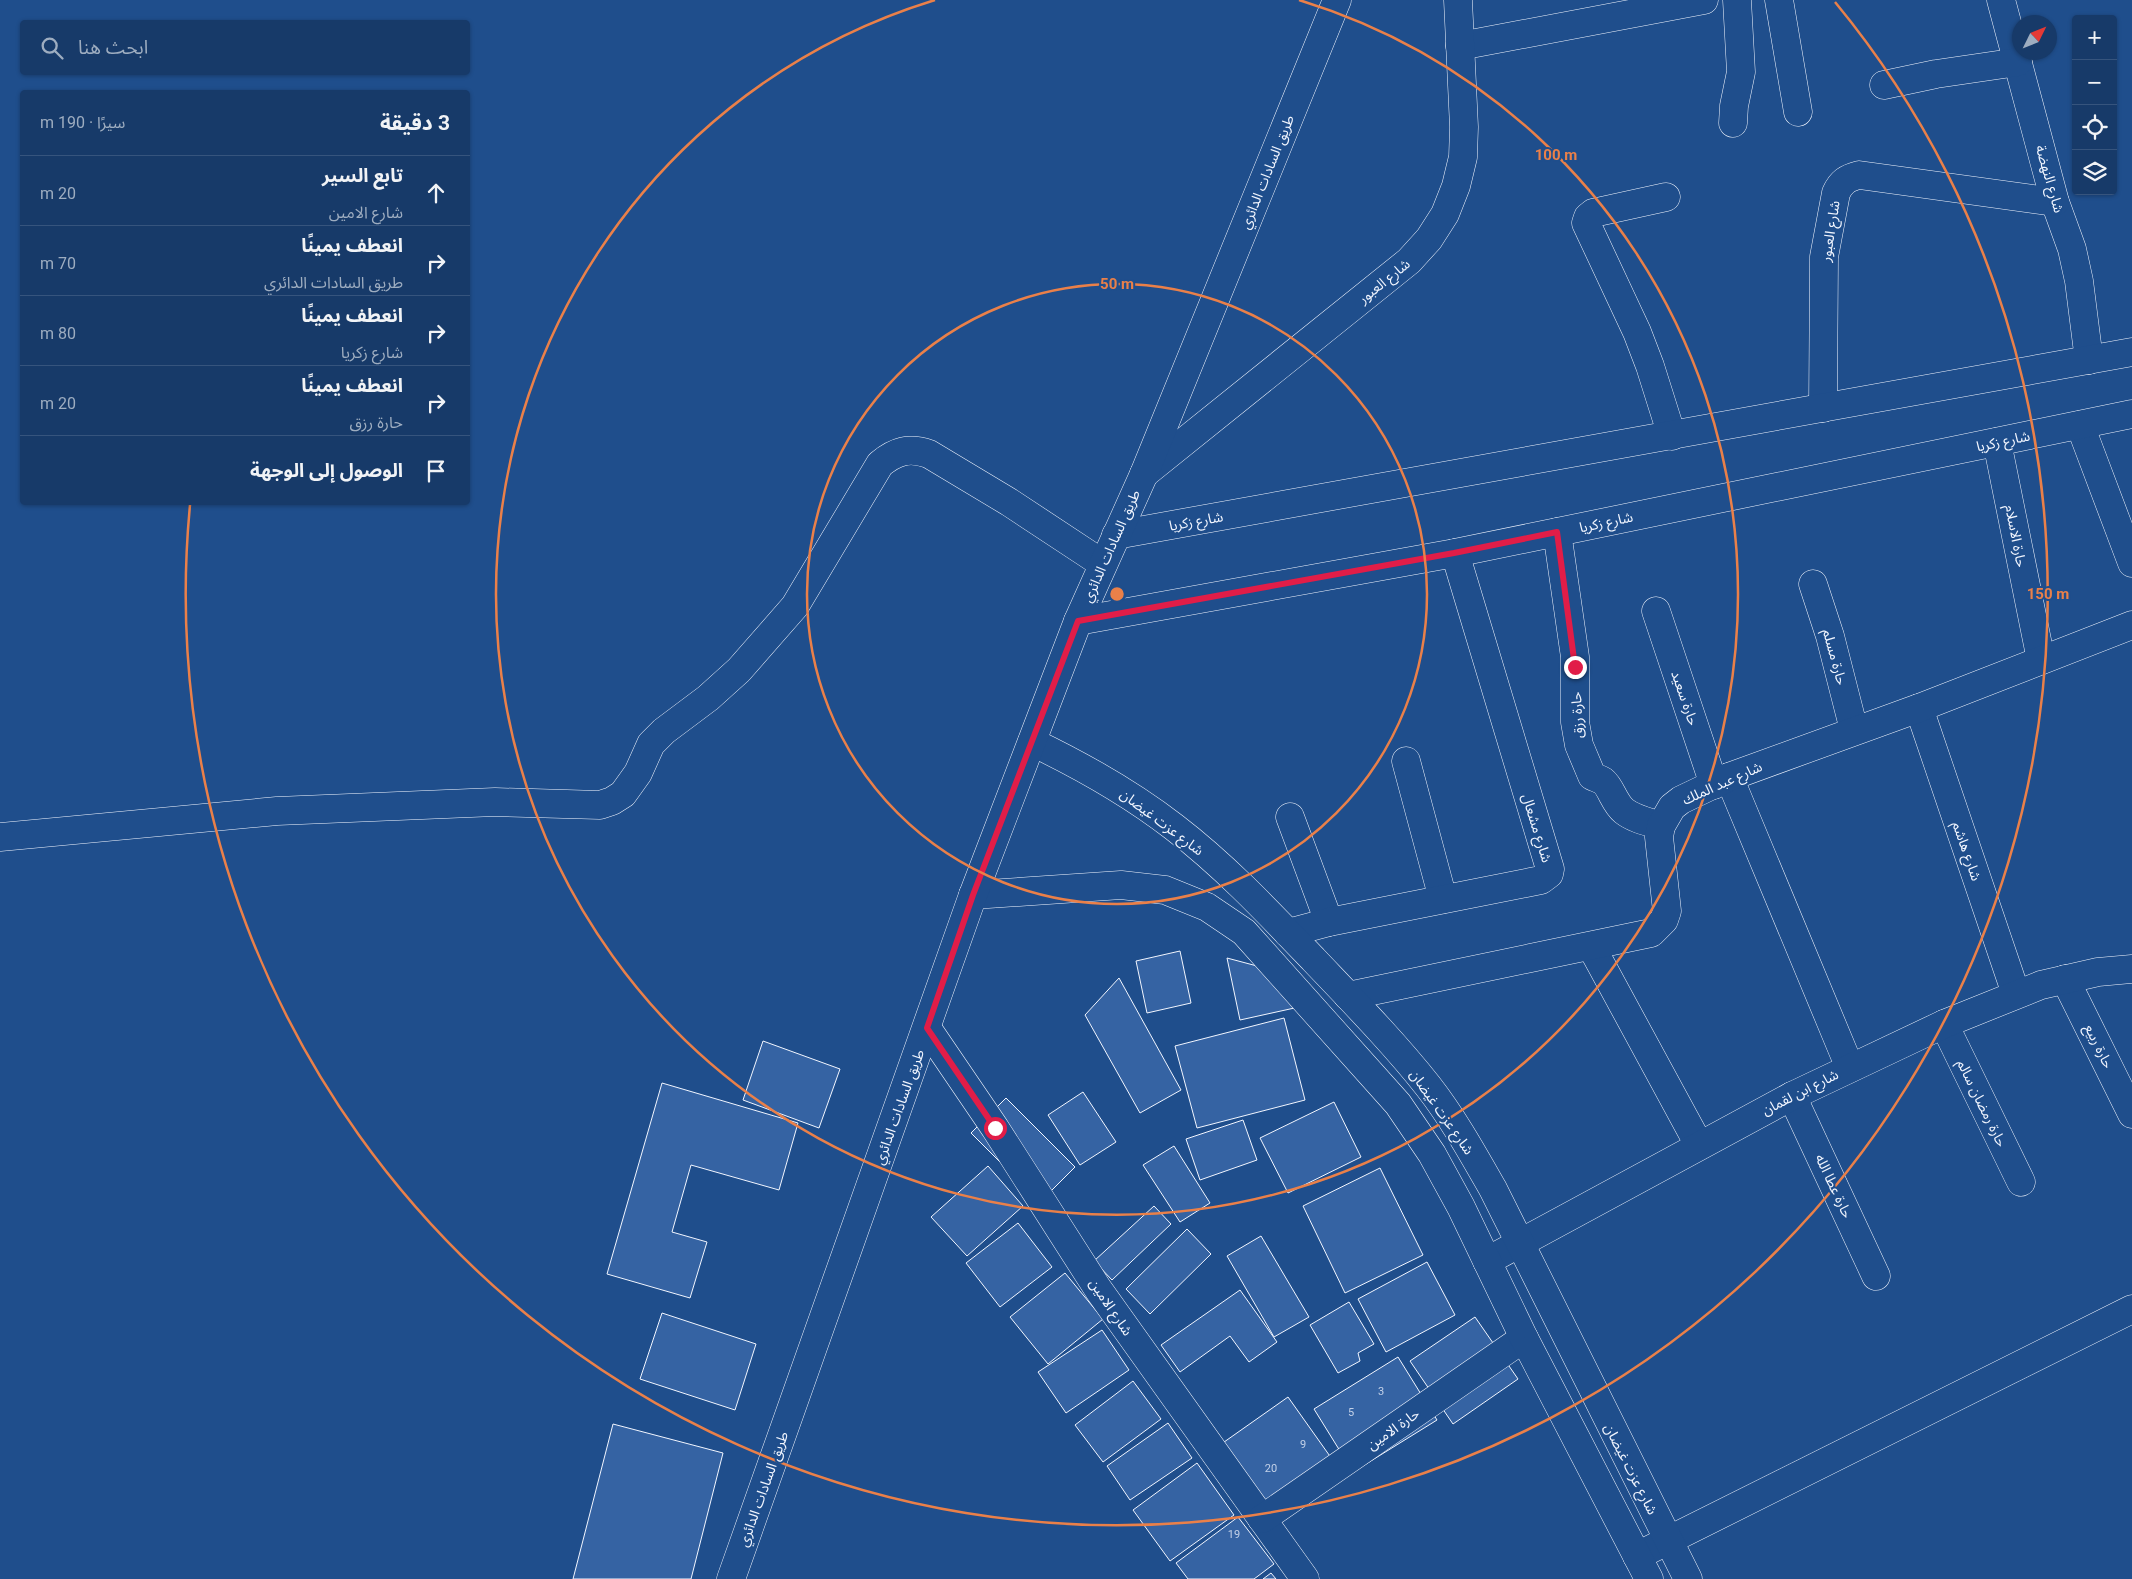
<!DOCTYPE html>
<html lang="ar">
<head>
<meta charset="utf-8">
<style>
  body { margin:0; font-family:Roboto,"Noto Sans Arabic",sans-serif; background:#20416f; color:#f1f3f6; direction:rtl }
  .controls { position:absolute; right:15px; top:15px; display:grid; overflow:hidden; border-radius:5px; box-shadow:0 1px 4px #0004 }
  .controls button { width:45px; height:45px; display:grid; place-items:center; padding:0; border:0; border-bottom:1px solid #36547d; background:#173a69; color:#f1f3f6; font:25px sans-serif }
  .compass { position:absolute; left:2012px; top:15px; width:45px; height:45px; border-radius:50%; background:#173a69; box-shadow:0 1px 4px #0004; rotate:47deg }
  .stop { position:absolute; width:15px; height:15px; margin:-11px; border:4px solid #e11d48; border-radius:50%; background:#fff }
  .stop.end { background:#e11d48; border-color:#fff; box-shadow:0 1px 5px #0008 }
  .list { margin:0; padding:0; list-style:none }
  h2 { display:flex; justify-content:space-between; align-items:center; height:65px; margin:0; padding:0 20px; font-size:21px }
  h2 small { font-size:16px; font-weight:400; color:#9eadc0 }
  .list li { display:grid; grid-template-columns:32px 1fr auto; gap:15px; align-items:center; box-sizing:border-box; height:70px; padding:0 20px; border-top:1px solid #36547d }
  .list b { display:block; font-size:19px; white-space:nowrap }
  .list p { margin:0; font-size:16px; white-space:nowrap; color:#9eadc0 }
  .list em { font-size:16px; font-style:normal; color:#9eadc0 }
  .icon { flex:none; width:28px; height:28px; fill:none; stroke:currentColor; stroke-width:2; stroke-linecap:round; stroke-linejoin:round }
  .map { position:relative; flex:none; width:2132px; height:1579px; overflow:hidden; direction:ltr }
  .search { position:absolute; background:#173a69; box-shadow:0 1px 4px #0004; left:20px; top:20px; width:450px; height:55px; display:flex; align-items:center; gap:12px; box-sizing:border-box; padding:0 18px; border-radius:5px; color:#9eadc0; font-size:19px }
  .panel { position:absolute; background:#173a69; box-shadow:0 1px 4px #0004; left:20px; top:90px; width:450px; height:415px; border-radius:5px; direction:rtl }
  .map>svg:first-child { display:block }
  .building { fill:#3563a3; stroke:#f2f6ff }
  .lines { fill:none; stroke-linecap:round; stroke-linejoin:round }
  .minor-casing { stroke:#f2f6ff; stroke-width:29 }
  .tertiary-casing { stroke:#f2f6ff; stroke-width:29 }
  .secondary-casing { stroke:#f2f6ff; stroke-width:29 }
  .minor { stroke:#1f4e8c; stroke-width:28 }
  .tertiary { stroke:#1f4e8c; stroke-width:28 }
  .secondary { stroke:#1f4e8c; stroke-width:28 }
  .route { stroke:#e11d48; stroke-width:6 }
  .ring { fill:none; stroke:#ea8049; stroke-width:2.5 }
  .labels { text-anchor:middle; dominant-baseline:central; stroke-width:4; stroke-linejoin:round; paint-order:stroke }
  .number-label { font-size:11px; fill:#c3d1e8 }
  .street-label { font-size:14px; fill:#f2f6ff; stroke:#1f4e8c }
  .centre { fill:#ea8049; stroke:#1f4e8c; stroke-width:2.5 }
  .ring-label { font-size:15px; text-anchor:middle; font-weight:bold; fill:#ea8049; stroke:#1f4e8c; stroke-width:4; stroke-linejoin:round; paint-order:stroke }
</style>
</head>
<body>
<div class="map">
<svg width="2132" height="1579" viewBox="0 0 2132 1579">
  <rect width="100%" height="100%" fill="#1f4e8c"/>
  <!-- building -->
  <g class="building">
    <path d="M1180 951 1191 1003 1147 1013 1136 961Z"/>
    <path d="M1227 958 1291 975 1299 1007 1240 1020Z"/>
    <path d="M1119 978 1181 1090 1140 1113 1085 1015Z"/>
    <path d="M1284 1018 1305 1100 1197 1128 1175 1046Z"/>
    <path d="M763 1041 840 1069 819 1128 743 1100Z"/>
    <path d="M662 1083 798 1123 779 1190 691 1165 672 1232 707 1242 690 1298 607 1274Z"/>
    <path d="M1083 1092 1116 1142 1080 1165 1048 1115Z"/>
    <path d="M1006 1098 1075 1167 1040 1202 971 1133Z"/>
    <path d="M1334 1102 1361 1157 1288 1193 1260 1138Z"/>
    <path d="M1243 1120 1257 1160 1200 1180 1186 1139Z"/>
    <path d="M1174 1146 1210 1203 1180 1222 1143 1165Z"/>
    <path d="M988 1166 1023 1206 967 1256 931 1217Z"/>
    <path d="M1380 1168 1423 1255 1345 1293 1303 1206Z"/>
    <path d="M1154 1206 1171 1224 1112 1280 1094 1261Z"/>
    <path d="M1018 1223 1052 1267 1000 1307 966 1263Z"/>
    <path d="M1187 1229 1211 1254 1150 1314 1126 1289Z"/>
    <path d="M1261 1236 1309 1317 1274 1337 1227 1256Z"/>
    <path d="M1427 1262 1455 1315 1386 1352 1358 1299Z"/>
    <path d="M1065 1273 1103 1319 1048 1364 1010 1317Z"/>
    <path d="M1240 1290 1277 1342 1249 1362 1230 1336 1180 1372 1161 1345Z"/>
    <path d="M1349 1302 1374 1344 1358 1353 1360 1361 1338 1373 1310 1325Z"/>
    <path d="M662 1313 756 1344 735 1410 640 1379Z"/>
    <path d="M1475 1317 1518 1379 1453 1424 1410 1361Z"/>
    <path d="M1102 1330 1129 1370 1066 1413 1038 1372Z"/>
    <path d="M1398 1357 1437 1420 1353 1472 1314 1409Z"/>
    <path d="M1133 1381 1161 1419 1103 1462 1075 1425Z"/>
    <path d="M1288 1397 1344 1476 1272 1527 1217 1447Z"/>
    <path d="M1168 1423 1192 1458 1130 1500 1107 1466Z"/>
    <path d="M613 1424 723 1453 691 1579H573Z"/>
    <path d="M1197 1463 1234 1515 1170 1561 1133 1510Z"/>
    <path d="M1238 1517 1274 1564 1254 1579H1188L1176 1563Z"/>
    <path d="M1271 1573 1276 1579H1263Z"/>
  </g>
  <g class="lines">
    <!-- minor casing -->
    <g class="minor-casing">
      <g id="minor">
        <path d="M1779 0 1798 112"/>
        <path d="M2001 0 2055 202 2072 249 2079 281 2089 360"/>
        <path d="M1460 46 1704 0"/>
        <path d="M1884 85 1936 74 2018 62"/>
        <path d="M1733 123 1734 106 1741 72 1737 0"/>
        <path d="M1666 197 1593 213 1588 217 1586 223 1637 332 1650 366 1672 436"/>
        <path d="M1823 408 1824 257 1836 193C1841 182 1847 178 1859 175L2055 202"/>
        <path d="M2080 425 2132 563"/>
        <path d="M1997 442 2041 660"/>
        <path d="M1144 474 1409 261 1429 239 1445 214 1456 186 1463 157 1464 127 1458 0"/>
        <path d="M1557 532 1575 657V722L1579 745 1592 776C1596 778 1600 779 1603 781 1611 787 1614 803 1624 811 1634 819 1649 822 1661 826"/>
        <path d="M1116 535 2132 352"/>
        <path d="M1813 584 1830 636 1854 730"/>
        <path d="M1656 611 1714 785"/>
        <path d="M1078 621 1455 553 2132 414"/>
        <path d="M1919 708 2016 994"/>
        <path d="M1406 761 1443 899"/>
        <path d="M1729 777 1850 1068"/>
        <path d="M1290 817 1329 922"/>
        <path d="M0 837 277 811 495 802 600 805 612 801 623 794 638 773 651 744 664 731 708 698 739 670 795 606 880 464C896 451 909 447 929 454L1009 502 1103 564"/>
        <path d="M1288 933 1329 922 1541 880 1549 874 1550 869 1455 553"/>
        <path d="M1591 946 1699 1145"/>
        <path d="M2065 979 2132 1114"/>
        <path d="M1348 996 1651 933 1664 920 1667 911 1659 837 1661 826 1672 807 1681 800 1729 777 1919 708 2132 625"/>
        <path d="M1944 1024 2021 1182"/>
        <path d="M927 1028 995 1128 1098 1289 1305 1579"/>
        <path d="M1792 1096 1876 1276"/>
        <path d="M1487 1261 1792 1096 1944 1024 2041 985 2098 972 2132 969"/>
        <path d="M1262 1519 1524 1338"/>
        <path d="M1637 1556 2132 1309"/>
      </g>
    </g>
    <!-- tertiary casing -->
    <g class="tertiary-casing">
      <g id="tertiary">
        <path d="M1032 742C1082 766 1130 793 1174 827 1225 866 1270 914 1314 960 1352 1000 1394 1043 1428 1086 1453 1118 1473 1154 1493 1189L1688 1579"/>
        <path d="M973 895 1121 885 1165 890 1207 907 1244 932 1398 1104 1432 1154 1461 1207 1524 1338 1649 1579"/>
      </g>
    </g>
    <!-- secondary casing -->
    <g class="secondary-casing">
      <path id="secondary" d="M731 1579 973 895 1078 621 1144 474 1337 0"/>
    </g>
    <!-- minor -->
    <use href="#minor" class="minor"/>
    <!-- tertiary -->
    <use href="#tertiary" class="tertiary"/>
    <!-- secondary -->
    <use href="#secondary" class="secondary"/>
  </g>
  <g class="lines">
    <!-- route -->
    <path class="route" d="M995 1128 927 1028 973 895 1078 621 1454 553 1557 532 1575 667"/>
  </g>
  <!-- distance rings -->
  <g class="ring">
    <circle cx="1117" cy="594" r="310"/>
    <path d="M1299 0A621 621 0 1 1 935 0"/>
    <path d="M1835 2A931 931 0 1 1 190 505"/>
  </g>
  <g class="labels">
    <!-- number labels -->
    <g class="number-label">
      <text x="1381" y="1391">3</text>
      <text x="1351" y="1412">5</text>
      <text x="1303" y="1444">9</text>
      <text x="1271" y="1468">20</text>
      <text x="1234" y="1534">19</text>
    </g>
    <!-- street labels -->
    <g class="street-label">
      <text transform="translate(1267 172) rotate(-68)">طريق السادات الدائري</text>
      <text transform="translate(2050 179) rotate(74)">شارع النهضة</text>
      <text transform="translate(1830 231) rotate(-81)">شارع العبور</text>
      <text transform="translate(1384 281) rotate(-39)">شارع العبور</text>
      <text transform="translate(2003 441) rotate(-12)">شارع زكريا</text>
      <text transform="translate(1196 521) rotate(-10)">شارع زكريا</text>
      <text transform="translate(1606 522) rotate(-12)">شارع زكريا</text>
      <text transform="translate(2016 536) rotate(79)">حارة الاسلام</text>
      <text transform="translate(1111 546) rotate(-66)">طريق السادات الدائري</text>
      <text transform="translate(1835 657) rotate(75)">حارة مسلم</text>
      <text transform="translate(1685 698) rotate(71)">حارة سعيد</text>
      <text transform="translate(1577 715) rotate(-93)">حارة رزق</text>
      <text transform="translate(1722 783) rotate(-24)">شارع عبد الملك</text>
      <text transform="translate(1162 822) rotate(37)">شارع عزت غيضان</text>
      <text transform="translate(1537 828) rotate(73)">شارع مشعال</text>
      <text transform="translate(1967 851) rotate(71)">شارع هاشم</text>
      <text transform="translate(2099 1046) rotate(64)">حارة ربيع</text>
      <text transform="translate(1800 1092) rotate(-27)">شارع ابن لقمان</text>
      <text transform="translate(1982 1103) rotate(64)">حارة رمضان سالم</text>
      <text transform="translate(899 1107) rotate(-70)">طريق السادات الدائري</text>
      <text transform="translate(1442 1112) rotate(55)">شارع عزت غيضان</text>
      <text transform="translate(1834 1186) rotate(65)">حارة عطا الله</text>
      <text transform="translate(1111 1307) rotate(56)">شارع الامين</text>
      <text transform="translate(1393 1429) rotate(-35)">حارة الامين</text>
      <text transform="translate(1631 1469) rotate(63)">شارع عزت غيضان</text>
      <text transform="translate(763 1489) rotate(-70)">طريق السادات الدائري</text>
    </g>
  </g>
  <circle cx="1117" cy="594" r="8" class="centre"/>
  <g class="ring-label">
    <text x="1556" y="160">100 m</text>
    <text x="1117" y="289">50 m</text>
    <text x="2048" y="599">150 m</text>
  </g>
</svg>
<div class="controls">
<button>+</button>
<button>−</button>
<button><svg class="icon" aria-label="locate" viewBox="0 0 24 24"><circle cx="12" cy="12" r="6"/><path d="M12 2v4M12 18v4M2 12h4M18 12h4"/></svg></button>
<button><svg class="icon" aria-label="layers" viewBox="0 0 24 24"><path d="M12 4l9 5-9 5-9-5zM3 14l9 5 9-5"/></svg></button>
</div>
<svg class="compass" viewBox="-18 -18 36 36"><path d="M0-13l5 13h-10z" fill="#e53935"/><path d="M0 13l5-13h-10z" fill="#9eadc0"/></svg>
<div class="stop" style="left:995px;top:1128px"></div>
<div class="stop end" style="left:1575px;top:667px"></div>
<div class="search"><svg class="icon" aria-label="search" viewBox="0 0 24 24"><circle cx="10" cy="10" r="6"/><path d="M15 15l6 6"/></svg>ابحث هنا</div>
<section class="panel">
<h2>3 دقيقة<small>سيرًا · 190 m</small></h2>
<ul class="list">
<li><svg class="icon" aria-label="ahead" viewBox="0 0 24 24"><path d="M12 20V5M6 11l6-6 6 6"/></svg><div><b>تابع السير</b><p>شارع الامين</p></div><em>20 m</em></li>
<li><svg class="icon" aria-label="right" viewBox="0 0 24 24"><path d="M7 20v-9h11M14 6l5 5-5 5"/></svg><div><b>انعطف يمينًا</b><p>طريق السادات الدائري</p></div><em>70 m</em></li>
<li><svg class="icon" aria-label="right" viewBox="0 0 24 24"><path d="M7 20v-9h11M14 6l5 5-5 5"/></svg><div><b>انعطف يمينًا</b><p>شارع زكريا</p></div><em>80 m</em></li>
<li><svg class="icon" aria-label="right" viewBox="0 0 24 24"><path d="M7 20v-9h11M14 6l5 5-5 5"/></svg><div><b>انعطف يمينًا</b><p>حارة رزق</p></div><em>20 m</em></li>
<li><svg class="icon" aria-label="arrive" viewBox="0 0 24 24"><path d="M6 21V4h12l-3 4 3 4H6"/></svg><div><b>الوصول إلى الوجهة</b></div></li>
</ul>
</section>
</div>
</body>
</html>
